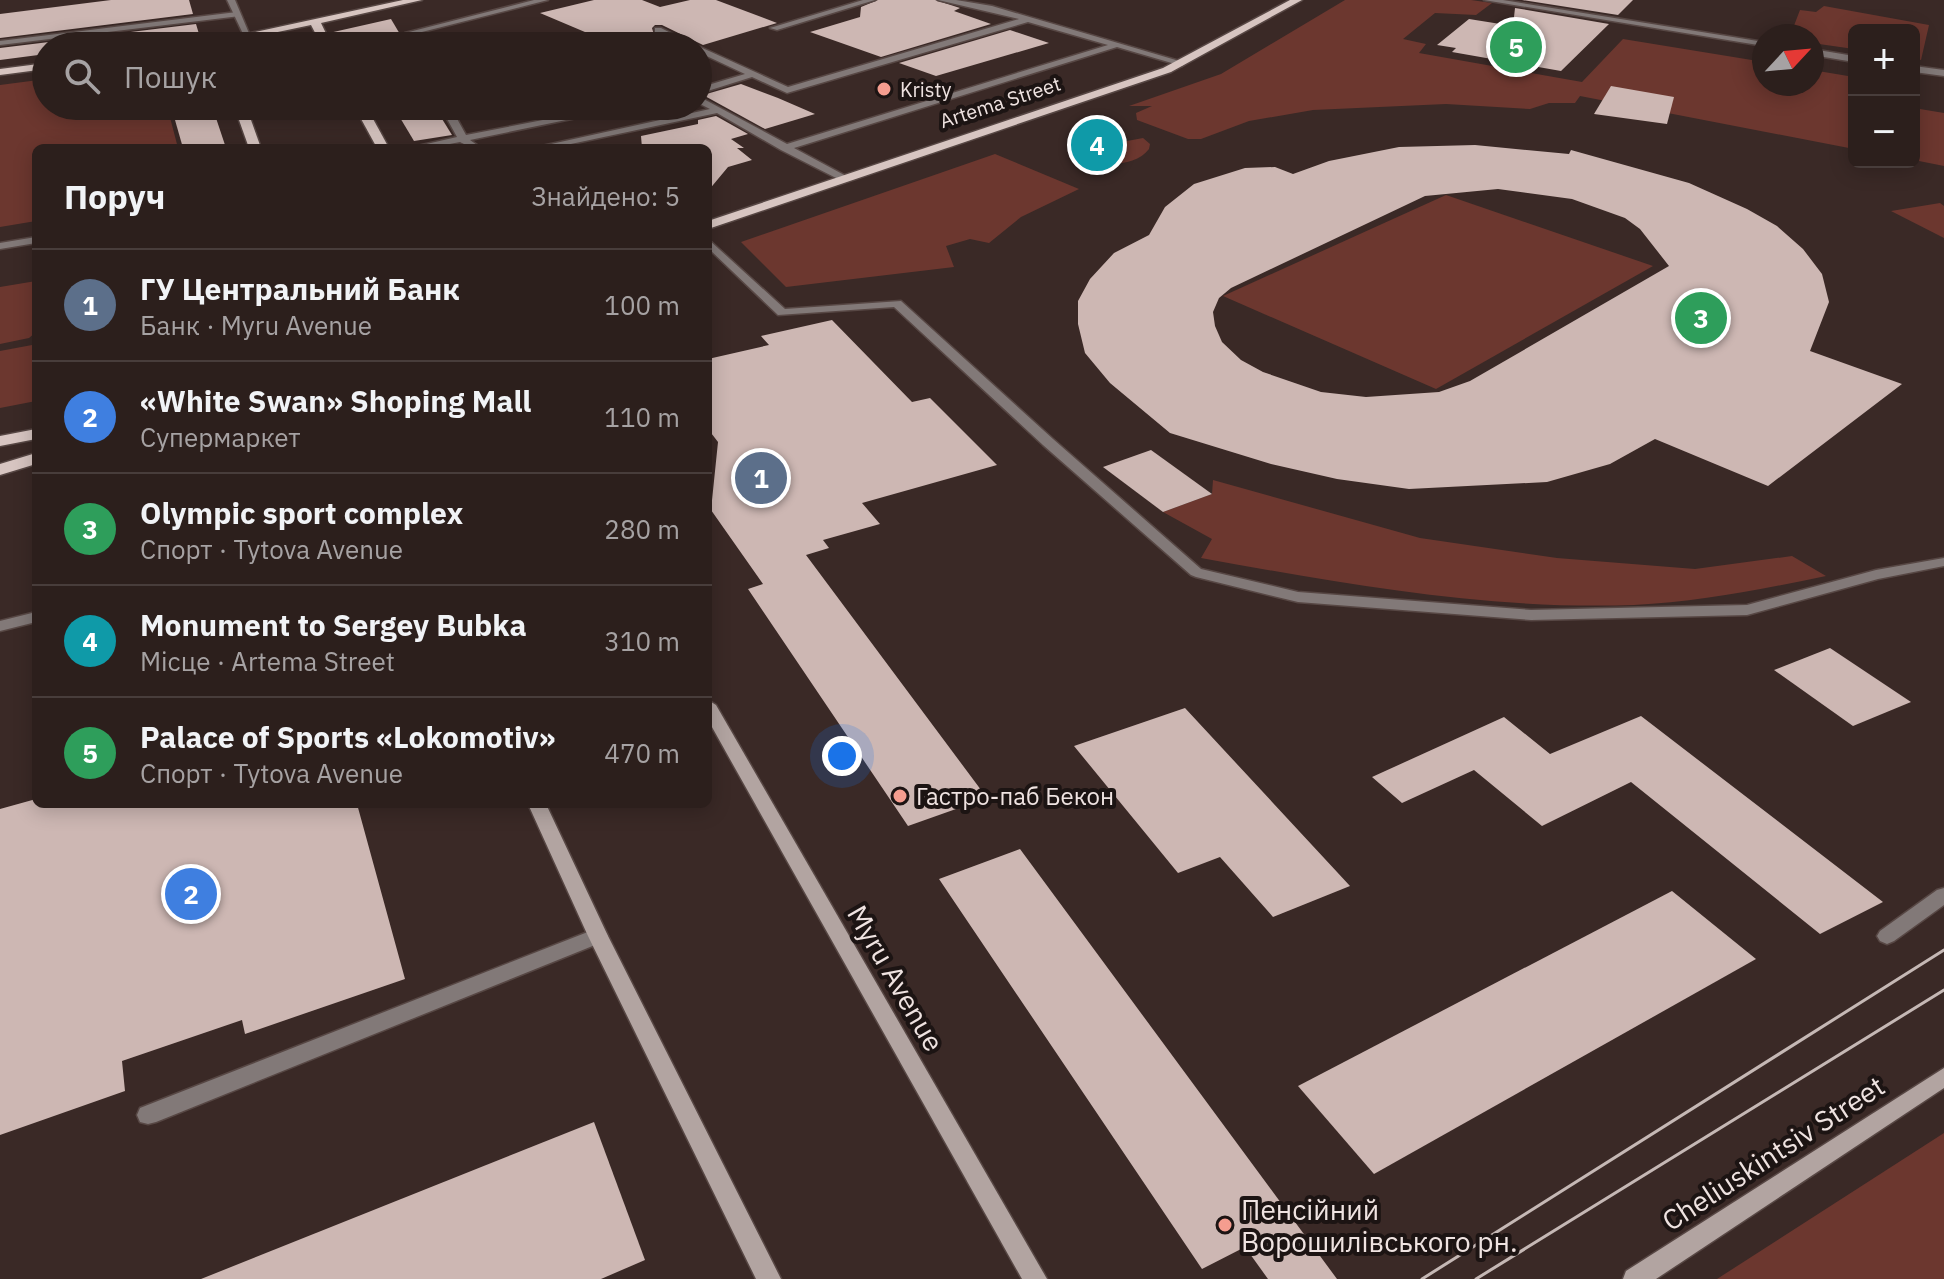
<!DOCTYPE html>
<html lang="uk">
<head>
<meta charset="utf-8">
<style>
  body { margin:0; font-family:"IBM Plex Sans",sans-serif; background:#382c29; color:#f1f3f6 }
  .controls { position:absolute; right:24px; top:24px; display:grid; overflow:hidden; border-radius:12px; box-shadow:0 4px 20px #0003 }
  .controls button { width:72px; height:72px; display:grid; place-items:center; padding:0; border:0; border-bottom:2px solid #483d3b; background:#2c1f1c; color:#f1f3f6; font:40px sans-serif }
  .compass { position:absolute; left:1752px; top:24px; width:72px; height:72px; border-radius:50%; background:#2c1f1c; box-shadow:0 4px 20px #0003; rotate:64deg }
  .you { position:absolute; left:842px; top:756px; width:28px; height:28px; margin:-20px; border:6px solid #fff; border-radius:50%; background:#1a73e8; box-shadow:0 0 0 12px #1a73e833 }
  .badge { display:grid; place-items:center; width:52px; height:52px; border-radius:50%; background:#1a73e8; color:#fff; font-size:26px; font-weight:700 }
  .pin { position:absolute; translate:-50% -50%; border:4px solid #fff; box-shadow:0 2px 8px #0006 }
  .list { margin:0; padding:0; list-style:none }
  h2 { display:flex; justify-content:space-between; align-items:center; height:104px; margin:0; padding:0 32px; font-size:34px }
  h2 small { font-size:26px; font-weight:400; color:#a6a2a3 }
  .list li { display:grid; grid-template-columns:52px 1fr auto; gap:24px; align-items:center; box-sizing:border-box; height:112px; padding:0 32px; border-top:2px solid #483d3b }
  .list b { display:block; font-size:30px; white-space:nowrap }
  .list p { margin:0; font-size:26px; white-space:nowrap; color:#a6a2a3 }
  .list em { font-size:26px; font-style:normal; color:#a6a2a3 }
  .icon { flex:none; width:44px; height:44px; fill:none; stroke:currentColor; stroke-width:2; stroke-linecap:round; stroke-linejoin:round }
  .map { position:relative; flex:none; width:1944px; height:1279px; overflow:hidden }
  .search { position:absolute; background:#2c1f1c; box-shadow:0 4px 20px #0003; left:32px; top:32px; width:680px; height:88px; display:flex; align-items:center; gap:20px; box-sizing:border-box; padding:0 28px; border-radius:44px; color:#a6a2a3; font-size:30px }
  .panel { position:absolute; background:#2c1f1c; box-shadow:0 4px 20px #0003; left:32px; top:144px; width:680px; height:664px; border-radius:12px }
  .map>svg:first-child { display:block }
  .green { fill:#6c372f }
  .building { fill:#cdb7b3; fill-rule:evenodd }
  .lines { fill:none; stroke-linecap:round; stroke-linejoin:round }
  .service-casing { stroke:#574744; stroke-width:3 }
  .tertiary-casing { stroke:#574744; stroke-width:3 }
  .secondary-casing { stroke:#574744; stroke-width:3 }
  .primary-casing { stroke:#574744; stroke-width:3 }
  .service { fill:#827978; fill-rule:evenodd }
  .tertiary { fill:#827978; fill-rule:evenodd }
  .secondary { fill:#b2a4a1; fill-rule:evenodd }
  .primary { fill:#d7c5c1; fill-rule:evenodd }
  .tram { stroke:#c5b8b5; stroke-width:3 }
  .poi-dot { fill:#f59d8f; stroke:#1c1413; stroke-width:3 }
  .labels { text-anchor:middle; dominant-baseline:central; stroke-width:8; stroke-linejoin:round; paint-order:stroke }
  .far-poi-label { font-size:20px; fill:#efe3e1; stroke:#1c1413; text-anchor:start }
  .far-street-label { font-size:20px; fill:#efe3e1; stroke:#1c1413 }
  .poi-label { font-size:24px; fill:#efe3e1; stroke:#1c1413; text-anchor:start }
  .near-street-label { font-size:28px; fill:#efe3e1; stroke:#1c1413 }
  .near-poi-label { font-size:28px; fill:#efe3e1; stroke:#1c1413; text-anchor:start }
</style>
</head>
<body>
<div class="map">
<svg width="1944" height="1279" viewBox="0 0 1944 1279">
  <rect width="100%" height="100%" fill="#3a2926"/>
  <!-- green -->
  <g class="green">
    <path d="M1345 0H1471L1492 3 1476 15 1435 13 1403 39 1426 44 1419 53 1582 82 1623 39 1764 62V84H1812V70L1854 77V149L1580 96 1575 103H1549L1530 109 1446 104 1313 110 1249 121 1201 139H1188L1137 120 1136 113 1152 106H1129L1221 74Z"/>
    <path d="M1824 6 1929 25 1921 60 1914 58V30H1854V49L1812 43V36H1790L1800 10 1816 12Z"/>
    <path d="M46 79V106H167L178 148H36V221L0 227V85Z"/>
    <path d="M1914 108 1944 113V166L1914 160Z"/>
    <path d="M1143 138 1150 144 1149 149C1135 168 1102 165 1082 160 1097 150 1108 158 1123 149L1122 142Z"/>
    <path d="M995 154 1079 189 1021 217 989 243 970 239 946 246 954 267 786 287 741 242Z"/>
    <path d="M1446 195 1653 266 1436 389 1223 296Z"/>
    <path d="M1940 203 1944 206V238L1891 211Z"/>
    <path d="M36 281V332L29 338 0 344V287Z"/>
    <path d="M32 345 36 349V401L0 408V351Z"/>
    <path d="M1213 480 1420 538 1557 558 1695 569 1792 556 1826 576C1763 589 1698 602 1634 605 1487 610 1345 584 1201 558L1212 539 1163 512 1212 494Z"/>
    <path d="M1944 1133V1279H1717Z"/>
  </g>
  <!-- building -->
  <g class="building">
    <path d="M111 0H189L193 14 0 38V14Z"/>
    <path d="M594 0H642L660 7 690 0H716L777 23 703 45 662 25H655L652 28 654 35 678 46H618L540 13Z"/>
    <path d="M878 0H935L960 8 954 11 991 24 881 57 810 32 860 17 861 7Z"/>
    <path d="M1522 0H1633L1618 15Z"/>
    <path d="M1515 8 1609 24 1561 71 1452 52 1456 48 1437 45 1469 19 1513 26Z"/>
    <path d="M391 19 407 46H335L329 33Z"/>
    <path d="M196 24 199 34 105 46H46V54L0 60V48Z"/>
    <path d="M1010 30 1049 43 936 76 899 63Z"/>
    <path d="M741 84 778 98 815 114 765 129 703 95Z"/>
    <path d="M1611 86 1674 97 1667 124 1594 114Z"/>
    <path d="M171 106H212L225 145 183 148Z"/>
    <path d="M393 106H434L452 135 414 141Z"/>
    <path d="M716 116 748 134 731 139 744 148H737L752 160 728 167 708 191V148H642L641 136 698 124V120Z"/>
    <path d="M1475 145 1569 154 1571 150 1689 183 1747 209 1777 226 1803 249 1822 274 1829 302 1810 351 1902 384 1768 486 1655 439 1610 464 1547 482 1409 489 1337 479 1271 464 1170 433 1110 383 1085 353 1078 324V301L1090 279 1114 253 1149 235 1165 207 1194 184 1245 168 1275 167 1293 174 1329 161 1399 147ZM1498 189 1572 199 1625 218 1640 229 1669 266 1470 381 1439 392 1366 397 1321 392 1263 372 1241 360 1222 342 1215 326 1213 312 1219 298 1231 288 1425 196Z"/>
    <path d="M832 320 912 402 930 398 997 465 862 503 880 524 823 540 829 548 806 555 987 798 908 826 748 589 763 584 711 510 718 442 708 429V359L769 345 761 336Z"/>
    <path d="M1151 450 1212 494 1163 512 1103 467Z"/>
    <path d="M1830 648 1911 702 1853 726 1774 670Z"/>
    <path d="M1185 708 1350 886 1273 917 1220 857 1178 873 1074 746Z"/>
    <path d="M1641 716 1883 902 1820 934 1631 782 1542 826 1474 770 1402 803 1372 777 1504 717 1550 754Z"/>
    <path d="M36 799V804H357L405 979 245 1034 242 1020 122 1061 125 1091 0 1135V809Z"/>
    <path d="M1020 849 1295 1222 1337 1279H1268L1245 1247 1202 1269 939 879Z"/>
    <path d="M1672 891 1756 959 1374 1174 1298 1086Z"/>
    <path d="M594 1122 645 1260 601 1279H201Z"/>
  </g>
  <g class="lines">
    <!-- service casing -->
    <g class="service-casing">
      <g id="service">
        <path d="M534 0H548L414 34 418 46H410L405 33Z"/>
        <path d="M863 0H875L777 30 770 28Z"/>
        <path d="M938 0H956L992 6 1186 63 1182 66 1117 47 794 148 846 176V180L842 181 781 150 717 113 552 148H533L710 109 698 103V96L787 144 1108 45 1028 22 787 93 752 77 698 94V88L745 74 698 52V46L788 87 1019 19Z"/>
        <path d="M237 12 240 16 0 45V41Z"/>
        <path d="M655 28H661L696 46H685L655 32Z"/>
        <path d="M440 106H450L466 135 615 106H634L470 140 477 145 472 148 460 142 429 148H409L457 137Z"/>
        <path d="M36 237V243L0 249V243Z"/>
        <path d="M708 239 785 309 901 301 1053 439 1201 569 1298 592 1531 610 1747 605 1876 570 1944 558V566L1878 579 1747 615 1531 620 1298 602 1196 577 1191 575 1043 445 894 307 778 315 708 248Z"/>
        <path d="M36 612V622L0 631V621Z"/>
        <path d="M1944 888V905L1894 941 1887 944 1880 941 1877 936 1880 931 1937 890Z"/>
        <path d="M598 928 605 931 608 936 605 941 156 1122 148 1124 140 1122 137 1115 140 1108Z"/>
      </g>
    </g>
    <!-- tertiary casing -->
    <g class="tertiary-casing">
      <g id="tertiary">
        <path d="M227 0H235L251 38 244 36Z"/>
        <path d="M1484 0H1503L1764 42V46Z"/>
        <path d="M1812 49 1854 56V62L1812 55Z"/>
        <path d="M1914 66 1944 70V76L1914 72Z"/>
      </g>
    </g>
    <!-- secondary casing -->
    <g class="secondary-casing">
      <g id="secondary">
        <path d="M708 700 716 705 1047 1279H1022L708 720Z"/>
        <path d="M528 804H546L608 936 781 1279H756L588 936Z"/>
        <path d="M1944 1068V1088L1656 1279H1623L1626 1271Z"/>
      </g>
    </g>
    <!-- primary casing -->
    <g class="primary-casing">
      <g id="primary">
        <path d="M403 0H422L321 23 332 46H322L311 25 211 46H191Z"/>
        <path d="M1290 0H1302L1171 72 708 229V221L1163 68Z"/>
        <path d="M46 63V69L0 75V69Z"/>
        <path d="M234 106H246L261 148H249Z"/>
        <path d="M354 106H366L389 148H377Z"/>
        <path d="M36 429V439L0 446V436Z"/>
        <path d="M36 453V464L0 475V464Z"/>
      </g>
    </g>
    <!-- service -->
    <use href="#service" class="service"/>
    <!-- tertiary -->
    <use href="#tertiary" class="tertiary"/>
    <!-- secondary -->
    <use href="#secondary" class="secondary"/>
    <!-- primary -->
    <use href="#primary" class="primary"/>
    <!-- tram -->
    <g class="tram">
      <path d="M1422 1279 1944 950"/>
      <path d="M1476 1279 1944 990"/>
    </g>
  </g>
  <!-- markers -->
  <g class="poi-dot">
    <circle cx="884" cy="89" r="8"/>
    <circle cx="900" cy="796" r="8"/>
    <circle cx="1225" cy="1225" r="8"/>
  </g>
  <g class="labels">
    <!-- far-poi labels -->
    <g class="far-poi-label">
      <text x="900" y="89">Kristy</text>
    </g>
    <!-- far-street labels -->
    <g class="far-street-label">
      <text transform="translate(1000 102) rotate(-18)">Artema Street</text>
    </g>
    <!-- poi labels -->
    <g class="poi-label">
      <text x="916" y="796">Гастро-паб Бекон</text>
    </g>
    <!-- near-street labels -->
    <g class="near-street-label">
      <text transform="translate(896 978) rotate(60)">Myru Avenue</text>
      <text transform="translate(1773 1153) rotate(-33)">Cheliuskintsiv Street</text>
    </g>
    <!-- near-poi labels -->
    <g class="near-poi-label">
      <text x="1241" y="1209">Пенсійний<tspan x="1241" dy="32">Ворошилівського рн.</tspan></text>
    </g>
  </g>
</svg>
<div class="controls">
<button>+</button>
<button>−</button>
</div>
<svg class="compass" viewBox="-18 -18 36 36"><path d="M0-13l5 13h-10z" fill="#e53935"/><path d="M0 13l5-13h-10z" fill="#a6a2a3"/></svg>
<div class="you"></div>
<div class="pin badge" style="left:761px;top:478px;background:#5c6f8a">1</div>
<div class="pin badge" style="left:191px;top:894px;background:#3f7fe0">2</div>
<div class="pin badge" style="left:1701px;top:318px;background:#2e9e5b">3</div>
<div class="pin badge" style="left:1097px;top:145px;background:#0f9aa8">4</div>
<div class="pin badge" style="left:1516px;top:47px;background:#2e9e5b">5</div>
<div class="search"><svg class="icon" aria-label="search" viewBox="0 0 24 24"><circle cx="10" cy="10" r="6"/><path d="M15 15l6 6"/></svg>Пошук</div>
<section class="panel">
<h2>Поруч<small>Знайдено: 5</small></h2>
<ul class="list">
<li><span class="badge" style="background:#5c6f8a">1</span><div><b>ГУ Центральний Банк</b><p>Банк · Myru Avenue</p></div><em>100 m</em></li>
<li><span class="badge" style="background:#3f7fe0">2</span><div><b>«White Swan» Shoping Mall</b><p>Супермаркет</p></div><em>110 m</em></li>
<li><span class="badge" style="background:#2e9e5b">3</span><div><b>Olympic sport complex</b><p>Спорт · Tytova Avenue</p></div><em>280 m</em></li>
<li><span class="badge" style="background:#0f9aa8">4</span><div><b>Monument to Sergey Bubka</b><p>Місце · Artema Street</p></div><em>310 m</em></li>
<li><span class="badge" style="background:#2e9e5b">5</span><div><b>Palace of Sports «Lokomotiv»</b><p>Спорт · Tytova Avenue</p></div><em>470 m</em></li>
</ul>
</section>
</div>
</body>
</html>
